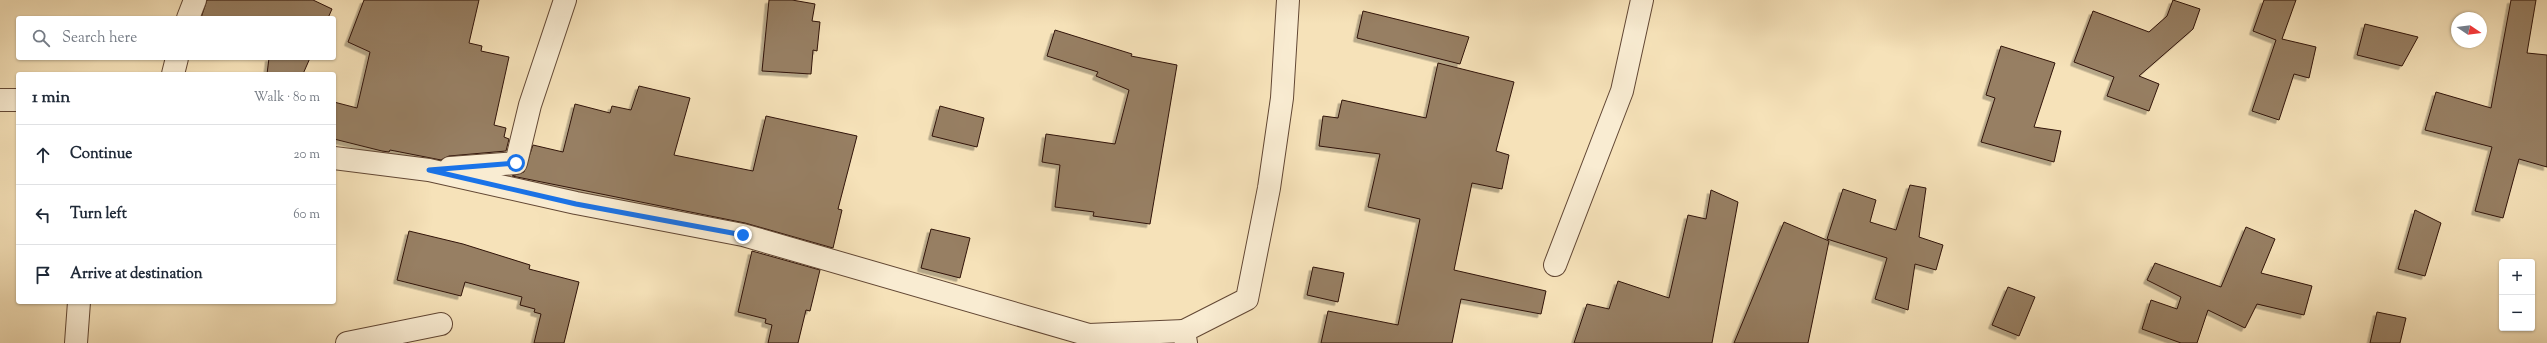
<!DOCTYPE html>
<html lang="en">
<head>
<meta charset="utf-8">
<style>
  body { margin:0; font-family:"Sorts Mill Goudy",serif; background:#f6f6f7; color:#1f2937 }
  .controls { position:absolute; right:12px; bottom:12px; display:grid; overflow:hidden; border-radius:4px; box-shadow:0 1px 3px #0004 }
  .controls button { width:36px; height:36px; display:grid; place-items:center; padding:0; border:0; border-bottom:1px solid #e0e1e3; background:#fff; color:#1f2937; font:20px sans-serif }
  .compass { position:absolute; left:2451px; top:12px; width:36px; height:36px; border-radius:50%; background:#fff; box-shadow:0 1px 3px #0004; rotate:103deg }
  .stop { position:absolute; width:12px; height:12px; margin:-9px; border:3px solid #1a73e8; border-radius:50%; background:#fff }
  .stop.end { background:#1a73e8; border-color:#fff; box-shadow:0 1px 4px #0008 }
  .list { margin:0; padding:0; list-style:none }
  h2 { display:flex; justify-content:space-between; align-items:center; height:52px; margin:0; padding:0 16px; font-size:17px }
  h2 small { font-size:13px; font-weight:400; color:#747a83 }
  .list li { display:grid; grid-template-columns:26px 1fr auto; gap:12px; align-items:center; box-sizing:border-box; height:60px; padding:0 16px; border-top:1px solid #e0e1e3 }
  .list b { display:block; font-size:15px; white-space:nowrap }
  .list em { font-size:13px; font-style:normal; color:#747a83 }
  .icon { flex:none; width:22px; height:22px; fill:none; stroke:currentColor; stroke-width:2; stroke-linecap:round; stroke-linejoin:round }
  .map { position:relative; flex:none; width:2547px; height:343px; overflow:hidden }
  .search { position:absolute; background:#fff; box-shadow:0 1px 3px #0004; left:16px; top:16px; width:320px; height:44px; display:flex; align-items:center; gap:10px; box-sizing:border-box; padding:0 14px; border-radius:4px; color:#747a83; font-size:15px }
  .panel { position:absolute; background:#fff; box-shadow:0 1px 3px #0004; left:16px; top:72px; width:320px; height:232px; border-radius:4px }
  .map>svg:first-child { display:block }
  .building { fill:#977f64; stroke:#301307; filter:url(#shadow) }
  .lines { fill:none; stroke-linecap:round; stroke-linejoin:round }
  .street-casing { stroke:#624734; stroke-width:24 }
  .street { stroke:#f9ecd2; stroke-width:22 }
  .route { stroke:#1a73e8; stroke-width:5 }
</style>
</head>
<body>
<div class="map">
<svg width="2547" height="343" viewBox="0 0 2547 343">
  <defs>
    <filter id="shadow"><feDropShadow dx="-3.5" dy="3.5" stdDeviation="0" flood-color="#0004"/></filter>
  </defs>
  <rect width="100%" height="100%" fill="#f6e2b9"/>
  <filter id="stains"><feTurbulence type="fractalNoise" baseFrequency=".005" numOctaves="4"/><feColorMatrix values="0 0 0 0 .2 0 0 0 0 .09 0 0 0 0 .02 0 0 0 .5 -.17"/></filter>
  <radialGradient id="worn" r=".72"><stop offset=".6" stop-color="#630" stop-opacity="0"/><stop offset="1" stop-color="#630" stop-opacity=".3"/></radialGradient>
  <!-- building -->
  <g class="building">
    <path d="M207 0H313L332 9 328 18H201Z"/>
    <path d="M364 0H479L469 43 482 46 481 51 509 57 494 125 506 128 504 137 509 139 506 151 449 156 441 160 390 150 389 152 382 151 334 139V102L357 108 370 52 348 42Z"/>
    <path d="M769 0H792L815 4 812 21 820 22 817 51 813 50 811 74 762 71Z"/>
    <path d="M2173 0 2200 9 2193 29 2139 76 2159 84 2149 111 2107 96 2114 77 2074 62 2093 11 2149 32 2167 16Z"/>
    <path d="M2264 0H2296L2282 39 2316 47 2309 78 2294 74 2279 120 2252 111 2276 40 2253 31Z"/>
    <path d="M2511 0H2536L2527 53 2547 55V167L2519 159 2503 218 2475 211 2492 147 2425 130 2436 92 2491 108Z"/>
    <path d="M1363 11 1469 37 1460 64 1357 38Z"/>
    <path d="M2365 24 2418 37 2402 66 2357 55Z"/>
    <path d="M1055 30 1132 54 1131 56 1177 65 1150 224 1093 216 1094 212 1055 207 1060 165 1042 162 1046 134 1115 144 1129 90 1096 76 1098 72 1047 56Z"/>
    <path d="M2001 46 2055 63 2034 127 2061 131 2054 162 1981 142 1995 98 1986 95Z"/>
    <path d="M269 58H310L303 74H267Z"/>
    <path d="M1438 63 1514 82 1496 151 1509 155 1502 189 1472 183 1454 270 1546 291 1541 314 1461 299 1452 343H1321L1328 311 1398 325 1420 219 1368 207 1380 154 1319 146 1323 116 1338 118 1342 100 1426 118Z"/>
    <path d="M639 86 690 98 674 155 753 171 766 116 857 136 838 209 842 210 833 248 745 223 512 176 524 172 533 145 563 152 575 104 610 113 612 106 631 110Z"/>
    <path d="M940 106 984 118 977 147 932 136Z"/>
    <path d="M1910 185 1926 188 1919 237 1943 245 1936 270 1915 264 1908 310 1875 299 1887 258 1827 239 1843 189 1876 200 1870 222 1896 230Z"/>
    <path d="M1711 190 1738 202 1712 343H1574L1587 304 1609 309 1618 281 1669 298 1688 215 1706 219Z"/>
    <path d="M2415 210 2441 223 2425 276 2398 269Z"/>
    <path d="M1784 222 1829 241 1808 343H1734Z"/>
    <path d="M2246 227 2275 239 2261 273 2312 286 2304 315 2257 304 2245 328 2208 310 2197 343H2181L2142 329 2151 300 2177 309 2181 297 2147 280 2155 263 2221 287Z"/>
    <path d="M931 229 970 238 960 278 921 268Z"/>
    <path d="M409 231 463 244 530 265 529 269 579 282 564 343H534L541 314 534 312 535 309 520 305 522 297 465 282 461 296 397 280Z"/>
    <path d="M752 251 820 270 810 311 806 310 798 343H768L772 325 765 323 766 319 738 312Z"/>
    <path d="M1313 267 1344 273 1338 302 1307 295Z"/>
    <path d="M2008 287 2035 297 2019 336 1992 325Z"/>
    <path d="M2377 312 2406 318 2400 343H2370Z"/>
  </g>
  <g class="lines">
    <!-- street casing -->
    <g class="street-casing">
      <g id="street">
        <path d="M188 18 195 0"/>
        <path d="M173 74 177 58"/>
        <path d="M0 100H18"/>
        <path d="M334 158 429 170 576 203 743 235 1089 335 1184 331"/>
        <path d="M450 168 516 163 530 105 565 0"/>
        <path d="M1555 265 1622 91 1642 0"/>
        <path d="M76 343 79 302"/>
        <path d="M347 343 441 324"/>
        <path d="M1186 343 1184 331 1247 299 1269 188 1282 98 1288 0"/>
      </g>
    </g>
    <!-- street -->
    <use href="#street" class="street"/>
  </g>
  <g class="lines">
    <!-- route -->
    <path class="route" d="M516 163 429 170 576 204 743 235"/>
  </g>
  <rect width="100%" height="100%" filter="url(#stains)"/>
  <rect width="100%" height="100%" fill="url(#worn)"/>
</svg>
<div class="controls">
<button>+</button>
<button>−</button>
</div>
<svg class="compass" viewBox="-18 -18 36 36"><path d="M0-13l5 13h-10z" fill="#e53935"/><path d="M0 13l5-13h-10z" fill="#747a83"/></svg>
<div class="stop" style="left:516px;top:163px"></div>
<div class="stop end" style="left:743px;top:235px"></div>
<div class="search"><svg class="icon" aria-label="search" viewBox="0 0 24 24"><circle cx="10" cy="10" r="6"/><path d="M15 15l6 6"/></svg>Search here</div>
<section class="panel">
<h2>1 min<small>Walk · 80 m</small></h2>
<ul class="list">
<li><svg class="icon" aria-label="ahead" viewBox="0 0 24 24"><path d="M12 20V5M6 11l6-6 6 6"/></svg><div><b>Continue</b></div><em>20 m</em></li>
<li><svg class="icon" aria-label="left" viewBox="0 0 24 24"><path d="M17 20v-9H6M10 6l-5 5 5 5"/></svg><div><b>Turn left</b></div><em>60 m</em></li>
<li><svg class="icon" aria-label="arrive" viewBox="0 0 24 24"><path d="M6 21V4h12l-3 4 3 4H6"/></svg><div><b>Arrive at destination</b></div></li>
</ul>
</section>
</div>
</body>
</html>
